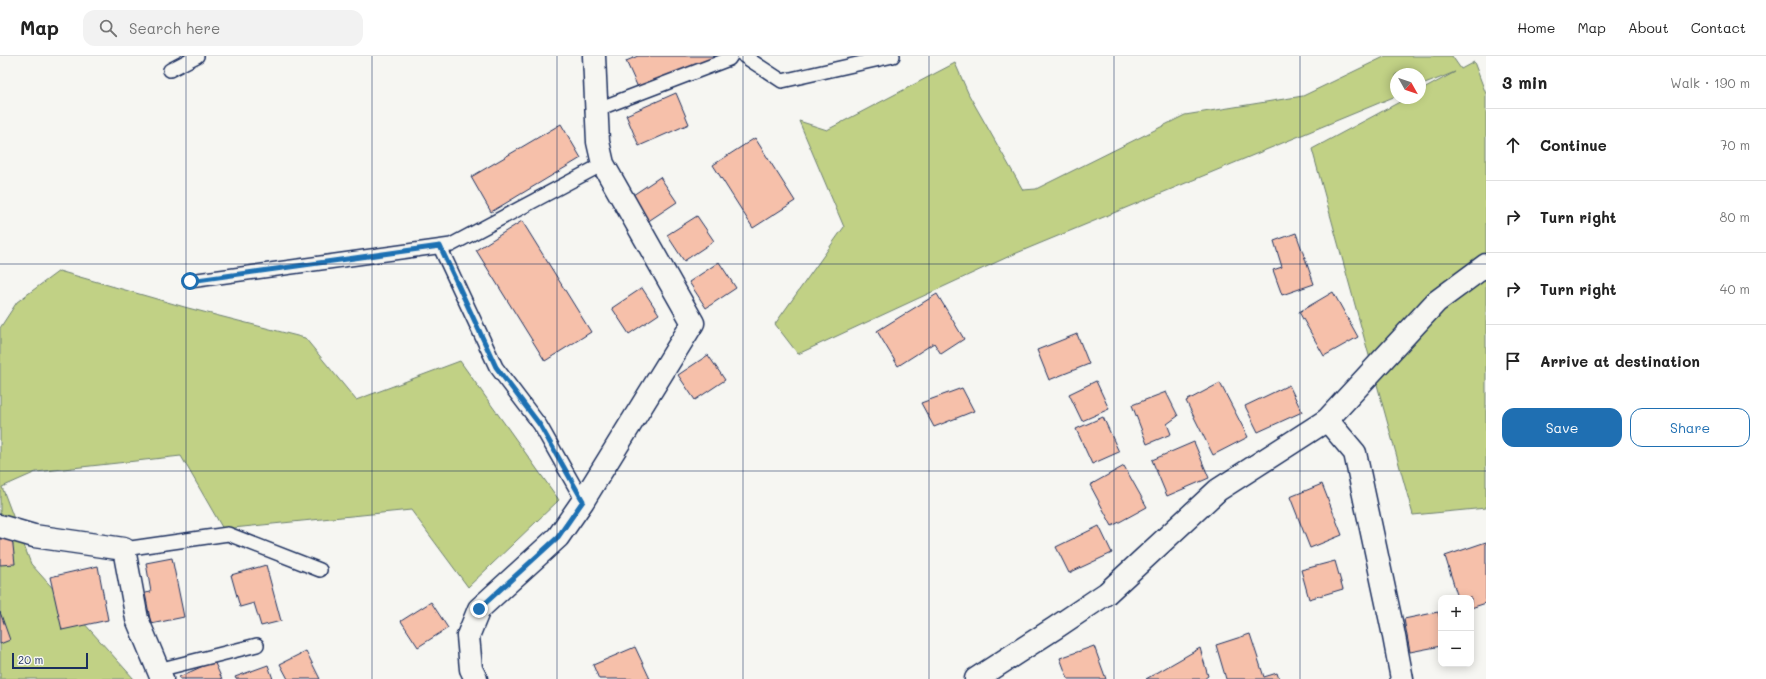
<!DOCTYPE html>
<html lang="en">
<head>
<meta charset="utf-8">
<style>
  body { margin:0; font-family:Mali,sans-serif; background:#f2f2f2; color:#222 }
  .controls { position:absolute; right:12px; bottom:12px; display:grid; overflow:hidden; border-radius:8px; box-shadow:0 2px 10px #0003 }
  .controls button { width:36px; height:36px; display:grid; place-items:center; padding:0; border:0; border-bottom:1px solid #e0e0e0; background:#fff; color:#222; font:20px sans-serif }
  .compass { position:absolute; left:1390px; top:12px; width:36px; height:36px; border-radius:50%; background:#fff; box-shadow:0 2px 10px #0003; rotate:130deg }
  .scale { position:absolute; left:12px; bottom:10px; width:76px; box-sizing:border-box; padding-left:4px; border:2px solid #1b2f5e; border-top:0; font-size:11px; line-height:14px; white-space:nowrap; color:#1b2f5e; -webkit-text-stroke:3px #f6f6f2; paint-order:stroke }
  .stop { position:absolute; width:12px; height:12px; margin:-9px; border:3px solid #1f6fb2; border-radius:50%; background:#fff }
  .stop.end { background:#1f6fb2; border-color:#fff; box-shadow:0 1px 4px #0008 }
  .list { margin:0; padding:0; list-style:none }
  h2 { display:flex; justify-content:space-between; align-items:center; height:52px; margin:0; padding:0 16px; font-size:17px }
  h2 small { font-size:13px; font-weight:400; color:#767676 }
  .list li { display:grid; grid-template-columns:26px 1fr auto; gap:12px; align-items:center; box-sizing:border-box; height:72px; padding:0 16px; border-top:1px solid #e0e0e0 }
  .list b { display:block; font-size:15px; white-space:nowrap }
  .list em { font-size:13px; font-style:normal; color:#767676 }
  .actions { display:flex; gap:8px; padding:12px 16px }
  .actions a { flex:1; padding:9px 0; border:1px solid #1f6fb2; border-radius:12px; text-align:center; font-size:14px; color:#1f6fb2 }
  .actions .main { background:#1f6fb2; color:#fff }
  .icon { flex:none; width:22px; height:22px; fill:none; stroke:currentColor; stroke-width:2; stroke-linecap:round; stroke-linejoin:round }
  .map { position:relative; flex:none; width:1486px; height:623px; overflow:hidden }
  header { display:flex; align-items:center; gap:24px; box-sizing:border-box; height:56px; padding:0 20px; background:#fff; border-bottom:1px solid #e0e0e0 }
  header strong { font-size:19px }
  nav { display:flex; gap:22px; margin-inline-start:auto; font-size:14px }
  .search { width:280px; height:36px; background:#f2f2f2; display:flex; align-items:center; gap:10px; box-sizing:border-box; padding:0 14px; border-radius:12px; color:#767676; font-size:15px }
  main { display:flex }
  aside { flex:1; background:#fff }
  .map>svg:first-child { display:block }
  .green { fill:#c1d185; stroke:#6e8072 }
  .building { fill:#f6c0aa; stroke:#1b2f5e }
  .lines { fill:none; stroke-linecap:round; stroke-linejoin:round }
  .service-casing { stroke:#1b2f5e; stroke-width:16 }
  .minor-casing { stroke:#1b2f5e; stroke-width:25 }
  .service { stroke:#f6f6f2; stroke-width:13 }
  .minor { stroke:#f6f6f2; stroke-width:22 }
  .route { stroke:#1f6fb2; stroke-width:5 }
  .grid { fill:none; stroke:#1b2f5e; stroke-width:1; stroke-opacity:0.55 }
</style>
</head>
<body>
<header>
<strong>Map</strong>
<div class="search"><svg class="icon" aria-label="search" viewBox="0 0 24 24"><circle cx="10" cy="10" r="6"/><path d="M15 15l6 6"/></svg>Search here</div>
<nav><a>Home</a><a>Map</a><a>About</a><a>Contact</a></nav>
</header>
<main>
<div class="map">
<svg width="1486" height="623" viewBox="0 0 1486 623">
  <rect width="100%" height="100%" fill="#f6f6f2"/>
  <filter id="ink" filterUnits="userSpaceOnUse"><feTurbulence type="fractalNoise" baseFrequency=".025" numOctaves="2"/><feDisplacementMap in="SourceGraphic" scale="8" xChannelSelector="R" yChannelSelector="G"/><feConvolveMatrix kernelMatrix="1 2 1 2 8 2 1 2 1" color-interpolation-filters="sRGB"/></filter>
  <g filter="url(#ink)">
    <!-- green -->
    <g class="green">
      <path d="M1386 0H1452L1461 13 1474 6 1486 38V452L1413 459 1312 93 1407 42H1420V35L1455 16 1420 30V18H1396V40L1012 199 798 298 775 268 844 171 799 65 827 74 955 7 969 39 1023 134 1036 133 1185 59 1303 40Z"/>
      <path d="M59 215 188 252 305 282 356 344 460 305 559 444 468 531 411 454 223 473 181 400 36 416 2 431 31 508 134 623H0V272L17 246Z"/>
    </g>
    <!-- building -->
    <g class="building">
      <path d="M638 0H716L718 3 640 36 626 5Z"/>
      <path d="M676 37 689 68 639 90 626 59Z"/>
      <path d="M561 68 581 102 491 156 471 121Z"/>
      <path d="M755 82 795 145 753 172 713 109Z"/>
      <path d="M660 121 677 146 647 166 630 141Z"/>
      <path d="M697 160 714 185 684 205 667 179Z"/>
      <path d="M522 165 591 276 545 305 476 194Z"/>
      <path d="M1296 177 1314 228 1282 239 1273 214 1282 211 1274 185Z"/>
      <path d="M719 206 736 232 706 252 689 226Z"/>
      <path d="M642 232 659 258 629 278 612 252Z"/>
      <path d="M1333 236 1358 281 1324 300 1299 256Z"/>
      <path d="M937 238 964 283 941 298 934 287 898 310 877 275Z"/>
      <path d="M1077 278 1089 308 1049 324 1037 294Z"/>
      <path d="M708 299 725 324 695 344 678 319Z"/>
      <path d="M1096 325 1109 353 1082 365 1069 338Z"/>
      <path d="M1220 327 1248 381 1213 399 1186 345Z"/>
      <path d="M1289 329 1302 356 1258 376 1245 350Z"/>
      <path d="M962 332 974 355 934 371 921 347Z"/>
      <path d="M1166 336 1178 360 1167 368 1171 378 1147 388 1132 349Z"/>
      <path d="M1103 361 1119 396 1092 408 1076 373Z"/>
      <path d="M1194 386 1209 422 1167 440 1152 404Z"/>
      <path d="M1124 410 1147 451 1112 470 1090 429Z"/>
      <path d="M1322 428 1342 479 1310 492 1290 441Z"/>
      <path d="M1099 470 1112 497 1069 517 1056 491Z"/>
      <path d="M12 480 15 508 0 509V481Z"/>
      <path d="M1486 486V547L1471 552V542H1458L1445 500Z"/>
      <path d="M172 502 184 561 151 568 145 537 151 536 146 507Z"/>
      <path d="M1335 505 1343 533 1309 543 1301 514Z"/>
      <path d="M266 509 281 565 261 570 254 547 240 551 231 519Z"/>
      <path d="M98 510 108 564 62 574 50 521Z"/>
      <path d="M431 546 448 572 418 591 401 565Z"/>
      <path d="M0 556 10 584 0 588Z"/>
      <path d="M1438 556 1441 568V590L1410 596 1404 563Z"/>
      <path d="M1250 578 1264 621 1277 617 1279 623H1226L1216 589Z"/>
      <path d="M1094 590 1106 623H1068L1060 602Z"/>
      <path d="M635 591 650 623H599L593 609Z"/>
      <path d="M1200 592 1208 620 1204 623H1146Z"/>
      <path d="M306 595 320 623H288L280 608Z"/>
      <path d="M214 605 222 623H180L179 621Z"/>
      <path d="M268 609 273 623H236L235 621Z"/>
    </g>
    <g class="lines">
      <!-- service casing -->
      <g class="service-casing">
        <g id="service">
          <path d="M744 0 782 25 893 0"/>
          <path d="M170 14 197 0"/>
          <path d="M598 53 729 3 731 0"/>
          <path d="M440 191 496 311 540 369 583 445"/>
          <path d="M190 225 451 189 603 108"/>
          <path d="M124 493 228 478 320 514"/>
          <path d="M158 614 257 589"/>
        </g>
      </g>
      <!-- minor casing -->
      <g class="minor-casing">
        <g id="minor">
          <path d="M1327 364 1355 397 1393 575 1402 623"/>
          <path d="M0 470 34 480 124 493 137 563 162 623"/>
          <path d="M476 623 471 613 468 580 479 553 558 481 583 445 693 267 603 108 598 86 594 0"/>
          <path d="M976 623 1055 572 1107 537 1218 434 1327 364 1436 246 1486 209"/>
        </g>
      </g>
      <!-- service -->
      <use href="#service" class="service"/>
      <!-- minor -->
      <use href="#minor" class="minor"/>
    </g>
  </g>
  <g class="lines" filter="url(#ink)">
    <!-- route -->
    <path class="route" d="M190 225 440 190 496 311 540 369 583 445 558 481 479 553"/>
  </g>
  <!-- grid -->
  <path class="grid" d="M186 0V623M372 0V623M557 0V623M743 0V623M929 0V623M1114 0V623M1300 0V623M0 208H1486M0 415H1486"/>
</svg>
<div class="controls">
<button>+</button>
<button>−</button>
</div>
<svg class="compass" viewBox="-18 -18 36 36"><path d="M0-13l5 13h-10z" fill="#e53935"/><path d="M0 13l5-13h-10z" fill="#767676"/></svg>
<div class="scale">20 m</div>
<div class="stop" style="left:190px;top:225px"></div>
<div class="stop end" style="left:479px;top:553px"></div>
</div>
<aside>
<h2>3 min<small>Walk · 190 m</small></h2>
<ul class="list">
<li><svg class="icon" aria-label="ahead" viewBox="0 0 24 24"><path d="M12 20V5M6 11l6-6 6 6"/></svg><div><b>Continue</b></div><em>70 m</em></li>
<li><svg class="icon" aria-label="right" viewBox="0 0 24 24"><path d="M7 20v-9h11M14 6l5 5-5 5"/></svg><div><b>Turn right</b></div><em>80 m</em></li>
<li><svg class="icon" aria-label="right" viewBox="0 0 24 24"><path d="M7 20v-9h11M14 6l5 5-5 5"/></svg><div><b>Turn right</b></div><em>40 m</em></li>
<li><svg class="icon" aria-label="arrive" viewBox="0 0 24 24"><path d="M6 21V4h12l-3 4 3 4H6"/></svg><div><b>Arrive at destination</b></div></li>
</ul>
<div class="actions"><a class="main">Save</a><a>Share</a></div>
</aside>
</main>
</body>
</html>
